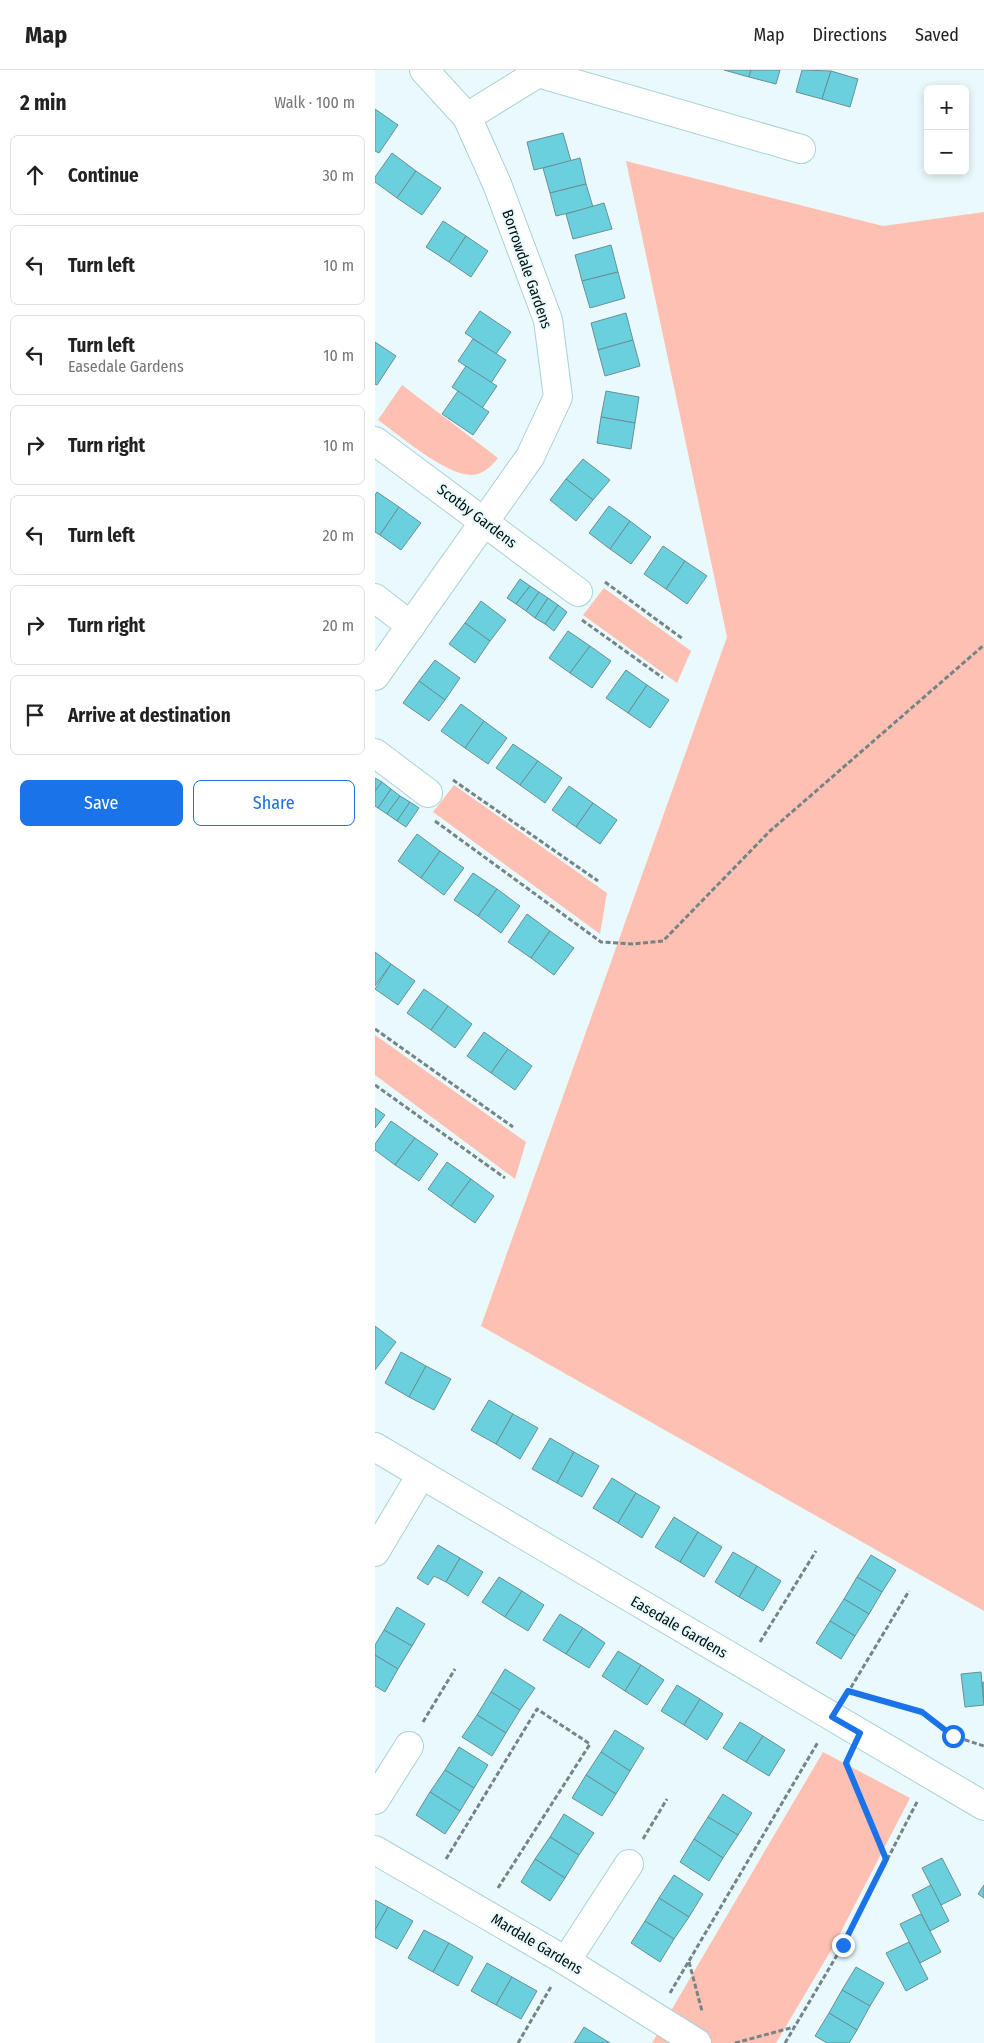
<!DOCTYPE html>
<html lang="en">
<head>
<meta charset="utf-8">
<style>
  body { margin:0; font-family:"Fira Sans Condensed",sans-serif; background:#f6f6f6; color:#222 }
  .controls { position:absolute; right:15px; top:15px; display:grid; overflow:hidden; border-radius:8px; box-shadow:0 2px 8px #0003 }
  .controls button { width:45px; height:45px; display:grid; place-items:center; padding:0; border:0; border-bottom:1px solid #e0e0e0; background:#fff; color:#222; font:25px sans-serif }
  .stop { position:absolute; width:15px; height:15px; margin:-11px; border:4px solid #1a73e8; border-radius:50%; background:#fff }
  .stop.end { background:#1a73e8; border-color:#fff; box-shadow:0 1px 5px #0008 }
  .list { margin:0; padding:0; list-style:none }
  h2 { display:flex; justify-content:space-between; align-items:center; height:65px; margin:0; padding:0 20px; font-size:21px }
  h2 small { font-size:16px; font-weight:400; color:#767676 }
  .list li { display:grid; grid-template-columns:32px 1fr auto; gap:15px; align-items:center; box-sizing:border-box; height:80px; margin:0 10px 10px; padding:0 10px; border:1px solid #e0e0e0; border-radius:8px }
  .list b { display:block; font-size:19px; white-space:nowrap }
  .list p { margin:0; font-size:16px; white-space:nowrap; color:#767676 }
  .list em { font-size:16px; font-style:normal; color:#767676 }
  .actions { display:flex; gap:10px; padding:15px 20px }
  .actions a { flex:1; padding:11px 0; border:1px solid #1a73e8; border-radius:8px; text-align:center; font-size:18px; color:#1a73e8 }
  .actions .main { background:#1a73e8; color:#fff }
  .icon { flex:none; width:28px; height:28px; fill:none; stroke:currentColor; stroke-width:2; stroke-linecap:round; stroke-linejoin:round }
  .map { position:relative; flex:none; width:609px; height:1973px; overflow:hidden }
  header { display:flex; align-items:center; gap:30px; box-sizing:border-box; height:70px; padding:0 25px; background:#fff; border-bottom:1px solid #e0e0e0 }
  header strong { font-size:24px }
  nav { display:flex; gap:28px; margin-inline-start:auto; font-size:18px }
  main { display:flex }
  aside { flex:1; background:#fff }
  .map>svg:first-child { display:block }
  .green { fill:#fec0b2 }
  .building { fill:#6bd0de; stroke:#698f95 }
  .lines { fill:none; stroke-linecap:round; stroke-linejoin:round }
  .minor-casing { stroke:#a9d1d7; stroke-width:30 }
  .path { stroke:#758486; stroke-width:3; stroke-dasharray:5 2.5; stroke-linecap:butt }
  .minor { stroke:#fff; stroke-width:28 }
  .route { stroke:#1a73e8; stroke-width:6 }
  .labels { text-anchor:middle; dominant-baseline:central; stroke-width:4.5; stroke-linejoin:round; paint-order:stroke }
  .street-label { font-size:15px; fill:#031113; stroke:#eafafc }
</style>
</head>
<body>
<header>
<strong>Map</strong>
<nav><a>Map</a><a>Directions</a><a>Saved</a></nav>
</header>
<main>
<aside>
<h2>2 min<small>Walk · 100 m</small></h2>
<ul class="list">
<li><svg class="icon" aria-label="ahead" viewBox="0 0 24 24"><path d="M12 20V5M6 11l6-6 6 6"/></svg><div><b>Continue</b></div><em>30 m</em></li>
<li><svg class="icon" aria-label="left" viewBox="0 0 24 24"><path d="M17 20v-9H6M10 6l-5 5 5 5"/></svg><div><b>Turn left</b></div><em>10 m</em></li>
<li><svg class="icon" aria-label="left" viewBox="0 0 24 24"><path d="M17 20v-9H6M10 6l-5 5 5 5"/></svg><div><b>Turn left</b><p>Easedale Gardens</p></div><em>10 m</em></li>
<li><svg class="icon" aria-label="right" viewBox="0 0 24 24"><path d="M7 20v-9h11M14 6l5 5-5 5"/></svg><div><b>Turn right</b></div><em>10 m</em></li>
<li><svg class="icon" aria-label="left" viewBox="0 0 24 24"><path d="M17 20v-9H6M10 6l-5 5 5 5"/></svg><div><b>Turn left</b></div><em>20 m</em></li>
<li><svg class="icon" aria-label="right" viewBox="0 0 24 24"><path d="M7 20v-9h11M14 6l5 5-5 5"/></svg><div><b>Turn right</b></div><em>20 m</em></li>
<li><svg class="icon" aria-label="arrive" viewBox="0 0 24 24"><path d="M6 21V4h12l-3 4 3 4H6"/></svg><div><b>Arrive at destination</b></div></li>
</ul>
<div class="actions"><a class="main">Save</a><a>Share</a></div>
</aside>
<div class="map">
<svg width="609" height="1973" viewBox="0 0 609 1973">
  <rect width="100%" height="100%" fill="#eafafc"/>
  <!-- green -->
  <g class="green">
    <path d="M251 91 508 156 609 142V1541L106 1256 352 567Z"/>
    <path d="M27 315 123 388C117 396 108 404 98 405 73 407 24 365 3 350Z"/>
    <path d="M229 518 316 581 302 613 208 545Z"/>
    <path d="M79 715 232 823 225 864 58 742Z"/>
    <path d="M0 965 151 1072 140 1109 0 1005Z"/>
    <path d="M448 1682 535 1728 458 1877 401 1973H277Z"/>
  </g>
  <!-- building -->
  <g class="building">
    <path d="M349 0H376L374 7Z"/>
    <path d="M376 0H405L401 14 374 7Z"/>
    <path d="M427 0 456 1 447 29 421 22Z"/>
    <path d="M456 1 483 9 475 37 447 29Z"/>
    <path d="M0 39 23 55 4 83 0 81Z"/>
    <path d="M188 63 196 91 159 100 152 72Z"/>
    <path d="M17 83 41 101 22 128 0 112V107Z"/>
    <path d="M205 88 211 114 175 123 168 98Z"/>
    <path d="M41 101 66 118 47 145 22 128Z"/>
    <path d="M211 114 218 137 181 146 175 123Z"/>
    <path d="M229 133 237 159 198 169 191 144Z"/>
    <path d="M68 151 91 166 74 192 51 177Z"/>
    <path d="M91 166 113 181 96 207 74 192Z"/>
    <path d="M236 175 243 202 207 211 200 185Z"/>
    <path d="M243 202 250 228 215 238 207 211Z"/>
    <path d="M105 241 136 262 121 284 90 263Z"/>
    <path d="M251 243 258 270 223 280 216 253Z"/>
    <path d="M98 269 131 290 116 313 83 291Z"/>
    <path d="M258 270 265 296 230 306 223 280Z"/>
    <path d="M0 272 21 286 2 315 0 314Z"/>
    <path d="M91 296 122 316 107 338 77 317Z"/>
    <path d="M83 321 114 342 98 365 67 344Z"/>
    <path d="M231 321 264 327 260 353 226 347Z"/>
    <path d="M226 347 260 353 256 379 222 373Z"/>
    <path d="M208 389 235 410 218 430 191 409Z"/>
    <path d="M191 409 218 430 201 451 175 430Z"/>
    <path d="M2 422 24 437 5 465 0 462V425Z"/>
    <path d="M234 436 255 451 235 479 214 463Z"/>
    <path d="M24 437 46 453 26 480 5 465Z"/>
    <path d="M255 451 276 467 256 494 235 479Z"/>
    <path d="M288 476 310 491 291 519 269 504Z"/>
    <path d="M310 491 332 506 312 534 291 519Z"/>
    <path d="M145 509 155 516 141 534 132 528Z"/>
    <path d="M155 516 164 522 151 541 141 534Z"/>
    <path d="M164 522 173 528 160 548 151 541Z"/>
    <path d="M173 528 183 535 170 554 160 548Z"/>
    <path d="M106 531 131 550 115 571 90 553Z"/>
    <path d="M183 535 192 542 179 561 170 554Z"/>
    <path d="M90 553 115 571 100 593 74 574Z"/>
    <path d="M193 561 215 576 195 603 174 588Z"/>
    <path d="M215 576 236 591 217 618 195 603Z"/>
    <path d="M60 590 85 608 70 630 44 611Z"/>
    <path d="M251 600 272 615 253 643 231 628Z"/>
    <path d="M44 611 70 630 54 651 28 633Z"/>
    <path d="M272 615 294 630 275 658 253 643Z"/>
    <path d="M86 634 109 651 90 678 66 661Z"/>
    <path d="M109 651 132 668 113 694 90 678Z"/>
    <path d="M138 674 163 691 145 715 121 698Z"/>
    <path d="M163 691 187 708 170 733 145 715Z"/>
    <path d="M0 708 7 712 0 721Z"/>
    <path d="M7 712 16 719 3 738 0 736V721Z"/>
    <path d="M194 716 218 733 201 757 177 740Z"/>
    <path d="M16 719 25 726 12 744 3 738Z"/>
    <path d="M25 726 35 732 22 751 12 744Z"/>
    <path d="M35 732 44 738 31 757 22 751Z"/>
    <path d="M218 733 242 750 225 774 201 757Z"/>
    <path d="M42 764 65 781 46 808 23 791Z"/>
    <path d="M65 781 89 798 69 825 46 808Z"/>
    <path d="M98 803 122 819 103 846 79 830Z"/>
    <path d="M122 819 145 836 126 863 103 846Z"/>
    <path d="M152 844 175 861 156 888 133 872Z"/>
    <path d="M175 861 199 878 179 905 156 888Z"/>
    <path d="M0 882 16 894 0 916Z"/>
    <path d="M16 894 40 911 23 935 0 919Z"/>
    <path d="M49 919 73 936 56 960 32 943Z"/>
    <path d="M73 936 97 954 80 978 56 960Z"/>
    <path d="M109 962 133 979 116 1003 92 986Z"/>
    <path d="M133 979 157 996 140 1020 116 1003Z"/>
    <path d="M0 1038 10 1045 0 1058Z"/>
    <path d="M16 1051 40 1068 20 1095 0 1080V1074Z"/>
    <path d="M40 1068 63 1084 44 1111 20 1095Z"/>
    <path d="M72 1092 96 1109 76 1136 53 1119Z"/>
    <path d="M96 1109 119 1126 100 1153 76 1136Z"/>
    <path d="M0 1256 21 1272 0 1300Z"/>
    <path d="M26 1282 51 1296 34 1327 10 1313Z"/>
    <path d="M51 1296 76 1309 59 1340 34 1327Z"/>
    <path d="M114 1330 138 1344 121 1374 96 1360Z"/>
    <path d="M138 1344 163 1358 145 1389 121 1374Z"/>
    <path d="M175 1368 199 1382 182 1413 157 1399Z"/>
    <path d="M199 1382 224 1396 207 1427 182 1413Z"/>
    <path d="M237 1408 261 1423 243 1453 218 1438Z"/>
    <path d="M261 1423 285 1437 267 1468 243 1453Z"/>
    <path d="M299 1447 323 1462 305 1492 280 1477Z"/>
    <path d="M323 1462 347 1477 329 1507 305 1492Z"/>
    <path d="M63 1475 85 1488 71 1512 59 1506 53 1515 42 1508Z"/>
    <path d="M358 1482 382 1496 364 1527 340 1512Z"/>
    <path d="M496 1485 521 1500 507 1522 482 1507Z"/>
    <path d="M85 1488 108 1502 93 1526 71 1512Z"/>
    <path d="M382 1496 406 1511 388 1541 364 1527Z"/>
    <path d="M124 1507 147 1521 130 1547 107 1532Z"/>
    <path d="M482 1507 507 1522 494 1544 469 1529Z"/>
    <path d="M147 1521 169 1535 153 1561 130 1547Z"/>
    <path d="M469 1529 494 1544 480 1566 455 1551Z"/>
    <path d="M22 1537 50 1554 37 1576 9 1560Z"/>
    <path d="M185 1544 208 1558 191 1584 168 1570Z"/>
    <path d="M455 1551 480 1566 466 1589 441 1573Z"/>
    <path d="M208 1558 230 1573 214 1598 191 1584Z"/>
    <path d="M9 1560 37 1576 23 1599 0 1585V1575Z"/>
    <path d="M243 1581 266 1595 250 1621 227 1606Z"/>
    <path d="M0 1585 23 1599 10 1622 0 1616Z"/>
    <path d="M266 1595 289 1610 272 1635 250 1621Z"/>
    <path d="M130 1599 160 1618 145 1640 116 1622Z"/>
    <path d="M606 1602 609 1635 590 1637 586 1604Z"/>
    <path d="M609 1612V1633L607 1613Z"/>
    <path d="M302 1615 325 1629 309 1655 286 1641Z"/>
    <path d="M116 1622 145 1640 131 1663 102 1645Z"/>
    <path d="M325 1629 348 1644 332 1670 309 1655Z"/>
    <path d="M102 1645 131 1663 117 1686 87 1667Z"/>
    <path d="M365 1652 388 1666 371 1692 348 1678Z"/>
    <path d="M240 1660 269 1678 255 1701 226 1682Z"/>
    <path d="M388 1666 410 1680 394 1706 371 1692Z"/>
    <path d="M84 1677 113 1695 99 1718 70 1700Z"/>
    <path d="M226 1682 255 1701 241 1724 211 1705Z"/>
    <path d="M70 1700 99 1718 85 1741 55 1722Z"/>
    <path d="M211 1705 241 1724 227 1746 197 1728Z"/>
    <path d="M55 1722 85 1741 70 1764 41 1745Z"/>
    <path d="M348 1724 377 1743 363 1765 333 1747Z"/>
    <path d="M189 1744 219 1763 204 1785 175 1767Z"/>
    <path d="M333 1747 363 1765 348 1788 319 1769Z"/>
    <path d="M175 1767 204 1785 190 1808 160 1789Z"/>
    <path d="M319 1769 348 1788 334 1811 305 1792Z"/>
    <path d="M567 1788 586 1825 566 1835 547 1798Z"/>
    <path d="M160 1789 190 1808 175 1831 146 1812Z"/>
    <path d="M299 1805 328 1824 314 1847 284 1828Z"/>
    <path d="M556 1815 574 1851 555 1861 537 1825Z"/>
    <path d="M609 1815V1828L603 1824Z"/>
    <path d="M284 1828 314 1847 299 1869 270 1851Z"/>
    <path d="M0 1830 13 1837 0 1860Z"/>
    <path d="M13 1837 38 1851 22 1879 0 1867V1860Z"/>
    <path d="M546 1844 566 1882 545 1893 525 1854Z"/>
    <path d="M270 1851 299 1869 285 1892 256 1873Z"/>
    <path d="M49 1860 74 1873 58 1902 33 1888Z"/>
    <path d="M534 1872 553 1909 531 1921 511 1883Z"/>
    <path d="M74 1873 98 1887 83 1916 58 1902Z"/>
    <path d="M112 1893 137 1907 121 1935 96 1921Z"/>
    <path d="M481 1897 509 1913 495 1936 467 1920Z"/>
    <path d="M137 1907 162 1921 146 1949 121 1935Z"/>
    <path d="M467 1920 495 1936 482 1960 454 1943Z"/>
    <path d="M454 1943 482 1960 474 1973H452L440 1966Z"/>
    <path d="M209 1957 235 1973H199Z"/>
  </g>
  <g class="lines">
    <!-- minor casing -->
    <g class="minor-casing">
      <g id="minor">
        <path d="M92 47 163 3 426 79"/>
        <path d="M0 371 203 522"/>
        <path d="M0 528 36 556"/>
        <path d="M0 606 155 387 183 327 173 250 122 114 92 47 49 0"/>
        <path d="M0 683 53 723"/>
        <path d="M0 1377 609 1736"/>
        <path d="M0 1482 46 1405"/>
        <path d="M0 1730 34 1676"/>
        <path d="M0 1780 191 1891 322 1973"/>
        <path d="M191 1891 254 1794"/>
      </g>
    </g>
    <!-- path -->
    <g class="path">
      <path d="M230 512 308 569"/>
      <path d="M207 550 288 608"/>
      <path d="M78 710 223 811"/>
      <path d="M60 751 226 872 259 874 288 871 395 761 609 575"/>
      <path d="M0 959 138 1057"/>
      <path d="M0 1015 130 1108"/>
      <path d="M385 1572 441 1481"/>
      <path d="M474 1621 547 1642 578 1666 609 1676"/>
      <path d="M472 1624 534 1521"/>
      <path d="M48 1652 80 1599"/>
      <path d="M473 1689 471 1693 511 1789"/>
      <path d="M268 1769 292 1729"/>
      <path d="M71 1789 162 1639 215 1674 123 1818"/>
      <path d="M314 1892 327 1941"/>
      <path d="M295 1923 443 1672"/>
      <path d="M143 1973 177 1915"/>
      <path d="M360 1973 419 1957"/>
      <path d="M410 1973 468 1875 543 1730"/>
    </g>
    <!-- minor -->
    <use href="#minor" class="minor"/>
  </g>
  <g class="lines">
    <!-- route -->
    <path class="route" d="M468 1875 511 1789 471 1693 485 1663 457 1647 473 1621 547 1642 578 1666"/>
  </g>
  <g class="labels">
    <!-- street labels -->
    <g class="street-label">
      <text transform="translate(152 199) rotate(71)">Borrowdale Gardens</text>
      <text transform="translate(102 446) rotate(37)">Scotby Gardens</text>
      <text transform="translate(304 1557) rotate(30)">Easedale Gardens</text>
      <text transform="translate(162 1874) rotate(31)">Mardale Gardens</text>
    </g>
  </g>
</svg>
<div class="controls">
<button>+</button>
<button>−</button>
</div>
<div class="stop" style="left:578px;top:1666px"></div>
<div class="stop end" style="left:468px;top:1875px"></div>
</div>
</main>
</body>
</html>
